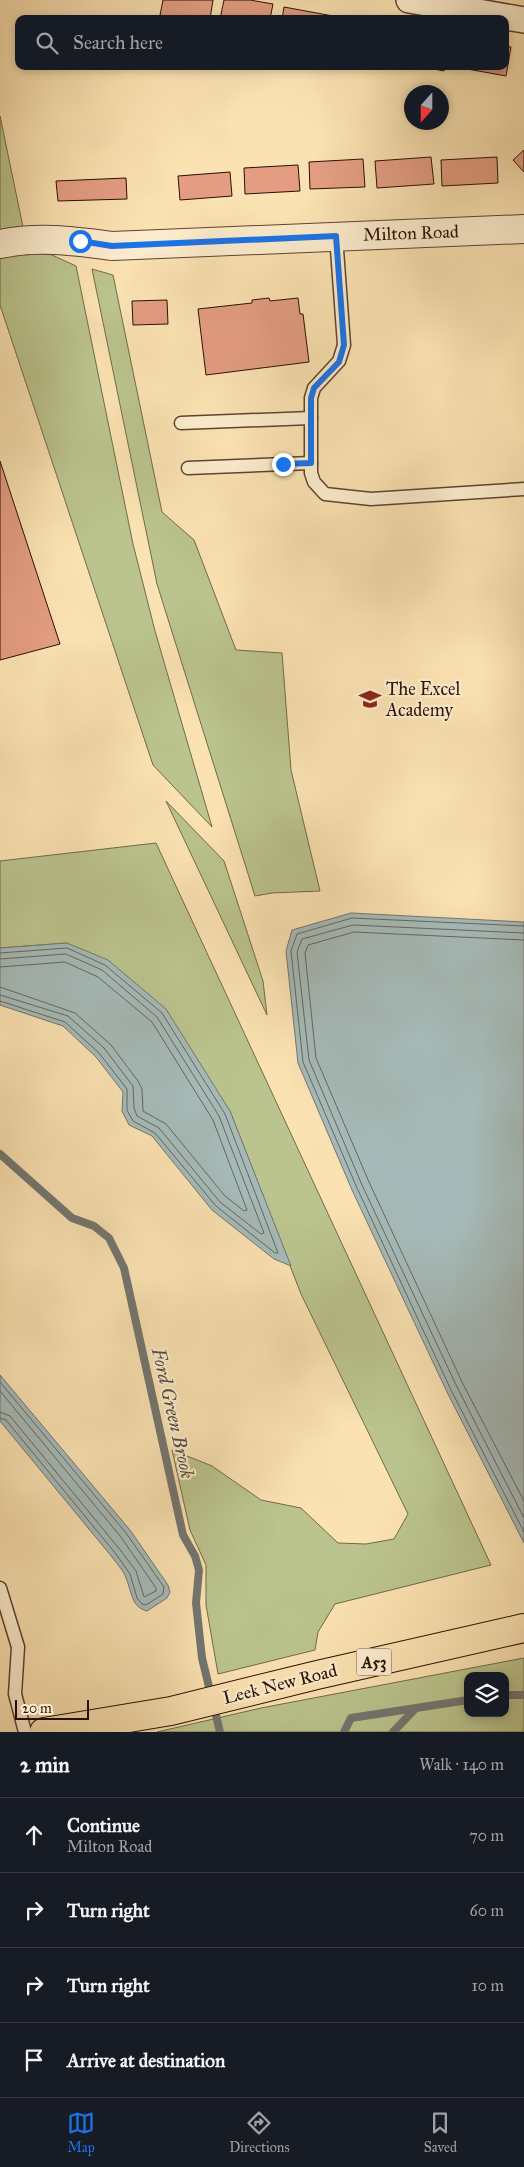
<!DOCTYPE html>
<html lang="en">
<head>
<meta charset="utf-8">
<style>
  body { margin:0; font-family:"IM FELL Great Primer",serif; background:#20242c; color:#f1f3f6 }
  .controls { position:absolute; right:15px; bottom:15px; display:grid; overflow:hidden; border-radius:10px; box-shadow:0 2px 8px #0003 }
  .controls button { width:45px; height:45px; display:grid; place-items:center; padding:0; border:0; border-bottom:1px solid #363941; background:#171b24; color:#f1f3f6; font:25px sans-serif }
  .compass { position:absolute; left:404px; top:85px; width:45px; height:45px; border-radius:50%; background:#171b24; box-shadow:0 2px 8px #0003; rotate:201deg }
  .scale { position:absolute; left:15px; bottom:12px; width:74px; box-sizing:border-box; padding-left:5px; border:2px solid #291003; border-top:0; font-size:14px; line-height:18px; white-space:nowrap; color:#291003; -webkit-text-stroke:4px #fceccd; paint-order:stroke }
  .stop { position:absolute; width:15px; height:15px; margin:-11px; border:4px solid #1a73e8; border-radius:50%; background:#fff }
  .stop.end { background:#1a73e8; border-color:#fff; box-shadow:0 1px 5px #0008 }
  .list { margin:0; padding:0; list-style:none }
  h2 { display:flex; justify-content:space-between; align-items:center; height:65px; margin:0; padding:0 20px; font-size:21px }
  h2 small { font-size:16px; font-weight:400; color:#9ea1a6 }
  .list li { display:grid; grid-template-columns:32px 1fr auto; gap:15px; align-items:center; box-sizing:border-box; height:75px; padding:0 20px; border-top:1px solid #363941 }
  .list b { display:block; font-size:19px; white-space:nowrap }
  .list p { margin:0; font-size:16px; white-space:nowrap; color:#9ea1a6 }
  .list em { font-size:16px; font-style:normal; color:#9ea1a6 }
  .icon { flex:none; width:28px; height:28px; fill:none; stroke:currentColor; stroke-width:2; stroke-linecap:round; stroke-linejoin:round }
  .map { position:relative; flex:none; width:524px; height:1732px; overflow:hidden }
  .search { position:absolute; background:#171b24; box-shadow:0 2px 8px #0003; left:15px; right:15px; top:15px; height:55px; display:flex; align-items:center; gap:12px; box-sizing:border-box; padding:0 18px; border-radius:10px; color:#9ea1a6; font-size:19px }
  .sheet { height:365px; background:#171b24 }
  nav { display:flex; justify-content:space-around; align-items:center; box-sizing:border-box; height:70px; border-top:1px solid #363941; background:#171b24; font-size:14px; color:#9ea1a6 }
  nav a { display:grid; justify-items:center; gap:2px }
  nav .on { color:#1a73e8 }
  .map>svg:first-child { display:block }
  .green { fill:#bbc48e; stroke:#726a48; fill-rule:evenodd }
  .water { fill:#a5bab8; stroke:#737670 }
  .lines { fill:none; stroke-linecap:round; stroke-linejoin:round }
  .shore { stroke:#67655e; stroke-width:1 }
  .stream { stroke:#737670; stroke-width:8 }
  .building { fill:#e49d82; stroke:#291003 }
  .service-casing { stroke:#5e442f; stroke-width:15 }
  .minor-casing { stroke:#5e442f; stroke-width:28 }
  .tertiary-casing { stroke:#5e442f; stroke-width:30 }
  .trunk-casing { stroke:#291003; stroke-width:30 }
  .service { stroke:#fceccd; stroke-width:12 }
  .minor { stroke:#fceccd; stroke-width:25 }
  .tertiary { stroke:#fceccd; stroke-width:28 }
  .trunk { stroke:#fbe2b2; stroke-width:28 }
  .route { stroke:#1a73e8; stroke-width:6 }
  .labels { text-anchor:middle; dominant-baseline:central; stroke-width:4.5; stroke-linejoin:round; paint-order:stroke }
  .shield { fill:#fceccd; stroke:#685240; stroke-width:1 }
  .shield-label { font-size:16px; font-weight:bold; fill:#291003 }
  .street-label { font-size:18px; fill:#291003; stroke:#fceccd }
  .poi-label { font-size:18px; fill:#291003; stroke:#fceccd; text-anchor:start }
  .water-label { font-size:19px; font-style:italic; fill:#544c42; stroke:#fceccd }
</style>
</head>
<body>
<div class="map">
<svg width="524" height="1732" viewBox="0 0 524 1732">
  <rect width="100%" height="100%" fill="#fbe2b2"/>
  <filter id="stains"><feTurbulence type="fractalNoise" baseFrequency=".004" numOctaves="4"/><feColorMatrix values="0 0 0 0 .2 0 0 0 0 .09 0 0 0 0 .02 0 0 0 .5 -.17"/></filter>
  <radialGradient id="worn" r=".72"><stop offset=".6" stop-color="#630" stop-opacity="0"/><stop offset="1" stop-color="#630" stop-opacity=".3"/></radialGradient>
  <!-- green -->
  <g class="green">
    <path d="M0 116 23 227 0 230Z"/>
    <path d="M29 251 52 255 76 266 133 544 155 631 212 827 153 765 0 305V256Z"/>
    <path d="M92 269 113 275 162 512 194 540 236 650 282 653 291 770 320 891 272 893 255 896 157 584Z"/>
    <path d="M166 801 224 861 263 981 267 1015Z"/>
    <path d="M156 843 491 1565 335 1604 318 1632 315 1650 218 1674 206 1605V1565L190 1530 172 1450 212 1466 261 1500 301 1508 338 1543 366 1544 394 1539 408 1514 301 1294 230 1111 67 943 0 948V861Z"/>
    <path d="M524 1658V1732H157L261 1708ZM468 1676H505V1713H468Z"/>
  </g>
  <!-- water -->
  <g class="water">
    <path d="M351 913 524 922V1543L447 1392 352 1190 298 1063 286 951 292 930Z"/>
    <path d="M67 943 108 960 166 1009 230 1111 291 1266 274 1259 212 1210 152 1136 129 1125 122 1111 123 1092 96 1057 63 1026 0 1005V948Z"/>
    <path d="M0 1375 130 1530 168 1585 170 1592 167 1598 147 1611C131 1607 132 1592 126 1578 124 1571 117 1564 112 1557L0 1421Z"/>
  </g>
  <g class="lines">
    <!-- shore -->
    <g class="shore">
      <path d="M524 926 352 918 297 934 291 951 303 1062 357 1188 451 1390 524 1532"/>
      <path d="M524 933 353 925 302 939 297 952 309 1060 362 1185 457 1387 524 1518"/>
      <path d="M524 940 354 932 308 945 305 953 316 1058 369 1182 463 1384 524 1501"/>
      <path d="M0 953 67 948 105 965 162 1013 225 1114 278 1253H275L216 1206 155 1133 133 1121 127 1110V1089L99 1053 65 1022 0 1001"/>
      <path d="M0 959 66 954 102 970 157 1017 219 1116 264 1233 261 1234 220 1202 159 1128 137 1116 134 1108 133 1086 104 1048 68 1016 0 995"/>
      <path d="M0 967 65 962 98 977 152 1022 213 1120 247 1210 244 1211 225 1196 166 1124 143 1111 142 1089 138 1081 111 1045 75 1013 0 987"/>
      <path d="M0 1382 126 1533 164 1587 163 1594 146 1605 142 1604 137 1598 130 1574 116 1554 6 1420 0 1418"/>
      <path d="M0 1391 121 1537 156 1588V1591L144 1597 136 1571 121 1551 10 1416 0 1412"/>
    </g>
    <!-- stream -->
    <g class="stream">
      <path d="M0 1154 72 1218 94 1226 109 1238 124 1268 183 1535 195 1556 199 1570 196 1603 202 1658 220 1732"/>
      <path d="M505 1695H524"/>
      <path d="M344 1732 351 1718 416 1708"/>
      <path d="M393 1732 416 1708 468 1700"/>
    </g>
  </g>
  <!-- building -->
  <g class="building">
    <path d="M163 0H213L210 19H180L160 15Z"/>
    <path d="M224 0H250L273 4 270 19H220Z"/>
    <path d="M284 7 333 16V19H282Z"/>
    <path d="M505 46 511 47 506 76 456 67 505 66Z"/>
    <path d="M419 66H445L444 71Z"/>
    <path d="M524 150V172L513 160Z"/>
    <path d="M431 157 434 184 377 188 375 161Z"/>
    <path d="M497 157 498 183 442 186 441 160Z"/>
    <path d="M363 159 365 187 310 189 309 162Z"/>
    <path d="M298 165 300 191 245 194 244 168Z"/>
    <path d="M230 172 232 196 180 200 178 176Z"/>
    <path d="M126 178 127 199 58 201 56 181Z"/>
    <path d="M269 298 270 301 298 298 300 314H303L309 362 206 375 198 309 252 303V300Z"/>
    <path d="M167 300 168 324 133 325 132 301Z"/>
    <path d="M0 461 60 644 0 660Z"/>
  </g>
  <g class="lines">
    <!-- service casing -->
    <g class="service-casing">
      <g id="service">
        <path d="M336 236 344 345 339 361 314 388 311 398V473L314 482 325 494 371 499 524 489"/>
        <path d="M181 423 311 418"/>
        <path d="M188 468 311 463"/>
        <path d="M0 1588 18 1647 15 1694 25 1732"/>
      </g>
    </g>
    <!-- minor casing -->
    <g class="minor-casing">
      <path id="minor" d="M409 0 524 20"/>
    </g>
    <!-- tertiary casing -->
    <g class="tertiary-casing">
      <path id="tertiary" d="M0 244C37 236 74 241 112 246L524 229"/>
    </g>
    <!-- trunk casing -->
    <g class="trunk-casing">
      <path id="trunk" d="M44 1732 171 1711 317 1675 524 1628"/>
    </g>
    <!-- service -->
    <use href="#service" class="service"/>
    <!-- minor -->
    <use href="#minor" class="minor"/>
    <!-- tertiary -->
    <use href="#tertiary" class="tertiary"/>
    <!-- trunk -->
    <use href="#trunk" class="trunk"/>
  </g>
  <g class="lines">
    <!-- route -->
    <path class="route" d="M80 241 112 246 336 236 344 345 339 362 314 388 311 398V463L283 464"/>
  </g>
  <!-- icons -->
  <defs>
    <g id="school-bare" transform="scale(1.725)"><path d="M0-5L7-2L0 1L-7-2ZM-4 1L0 2.5L4 1V4Q0 6-4 4Z" fill="#8f2418" stroke="#fceccd" stroke-width="2.5" paint-order="stroke"/></g>
  </defs>
  <g fill-rule="evenodd">
    <use href="#school-bare" x="370" y="699"/>
  </g>
  <g class="labels">
    <!-- shield labels -->
    <rect class="shield" x="356.5" y="1648.5" width="35" height="27" rx="4"/>
    <g class="shield-label">
      <text x="374" y="1662">A53</text>
    </g>
    <!-- street labels -->
    <g class="street-label">
      <text transform="translate(411 233) rotate(-2)">Milton Road</text>
      <text transform="translate(280 1684) rotate(-14)">Leek New Road</text>
    </g>
    <!-- poi labels -->
    <g class="poi-label">
      <text x="386" y="689">The Excel<tspan x="386" dy="21">Academy</tspan></text>
    </g>
    <!-- water labels -->
    <g class="water-label">
      <text transform="translate(173 1413) rotate(77)">Ford Green Brook</text>
    </g>
  </g>
  <rect width="100%" height="100%" filter="url(#stains)"/>
  <rect width="100%" height="100%" fill="url(#worn)"/>
</svg>
<div class="controls">
<button><svg class="icon" aria-label="layers" viewBox="0 0 24 24"><path d="M12 4l9 5-9 5-9-5zM3 14l9 5 9-5"/></svg></button>
</div>
<svg class="compass" viewBox="-18 -18 36 36"><path d="M0-13l5 13h-10z" fill="#e53935"/><path d="M0 13l5-13h-10z" fill="#9ea1a6"/></svg>
<div class="scale">20 m</div>
<div class="stop" style="left:80px;top:241px"></div>
<div class="stop end" style="left:283px;top:464px"></div>
<div class="search"><svg class="icon" aria-label="search" viewBox="0 0 24 24"><circle cx="10" cy="10" r="6"/><path d="M15 15l6 6"/></svg>Search here</div>
</div>
<section class="sheet">
<h2>2 min<small>Walk · 140 m</small></h2>
<ul class="list">
<li><svg class="icon" aria-label="ahead" viewBox="0 0 24 24"><path d="M12 20V5M6 11l6-6 6 6"/></svg><div><b>Continue</b><p>Milton Road</p></div><em>70 m</em></li>
<li><svg class="icon" aria-label="right" viewBox="0 0 24 24"><path d="M7 20v-9h11M14 6l5 5-5 5"/></svg><div><b>Turn right</b></div><em>60 m</em></li>
<li><svg class="icon" aria-label="right" viewBox="0 0 24 24"><path d="M7 20v-9h11M14 6l5 5-5 5"/></svg><div><b>Turn right</b></div><em>10 m</em></li>
<li><svg class="icon" aria-label="arrive" viewBox="0 0 24 24"><path d="M6 21V4h12l-3 4 3 4H6"/></svg><div><b>Arrive at destination</b></div></li>
</ul>
</section>
<nav>
<a class="on"><svg class="icon" aria-label="map" viewBox="0 0 24 24"><path d="M3 6l6-2 6 2 6-2v14l-6 2-6-2-6 2zM9 4v14M15 6v14"/></svg>Map</a>
<a><svg class="icon" aria-label="directions" viewBox="0 0 24 24"><path d="M12 3l9 9-9 9-9-9zM9 14v-3h6M13 9l2 2-2 2"/></svg>Directions</a>
<a><svg class="icon" aria-label="saved" viewBox="0 0 24 24"><path d="M7 4h10v16l-5-4-5 4z"/></svg>Saved</a>
</nav>
</body>
</html>
